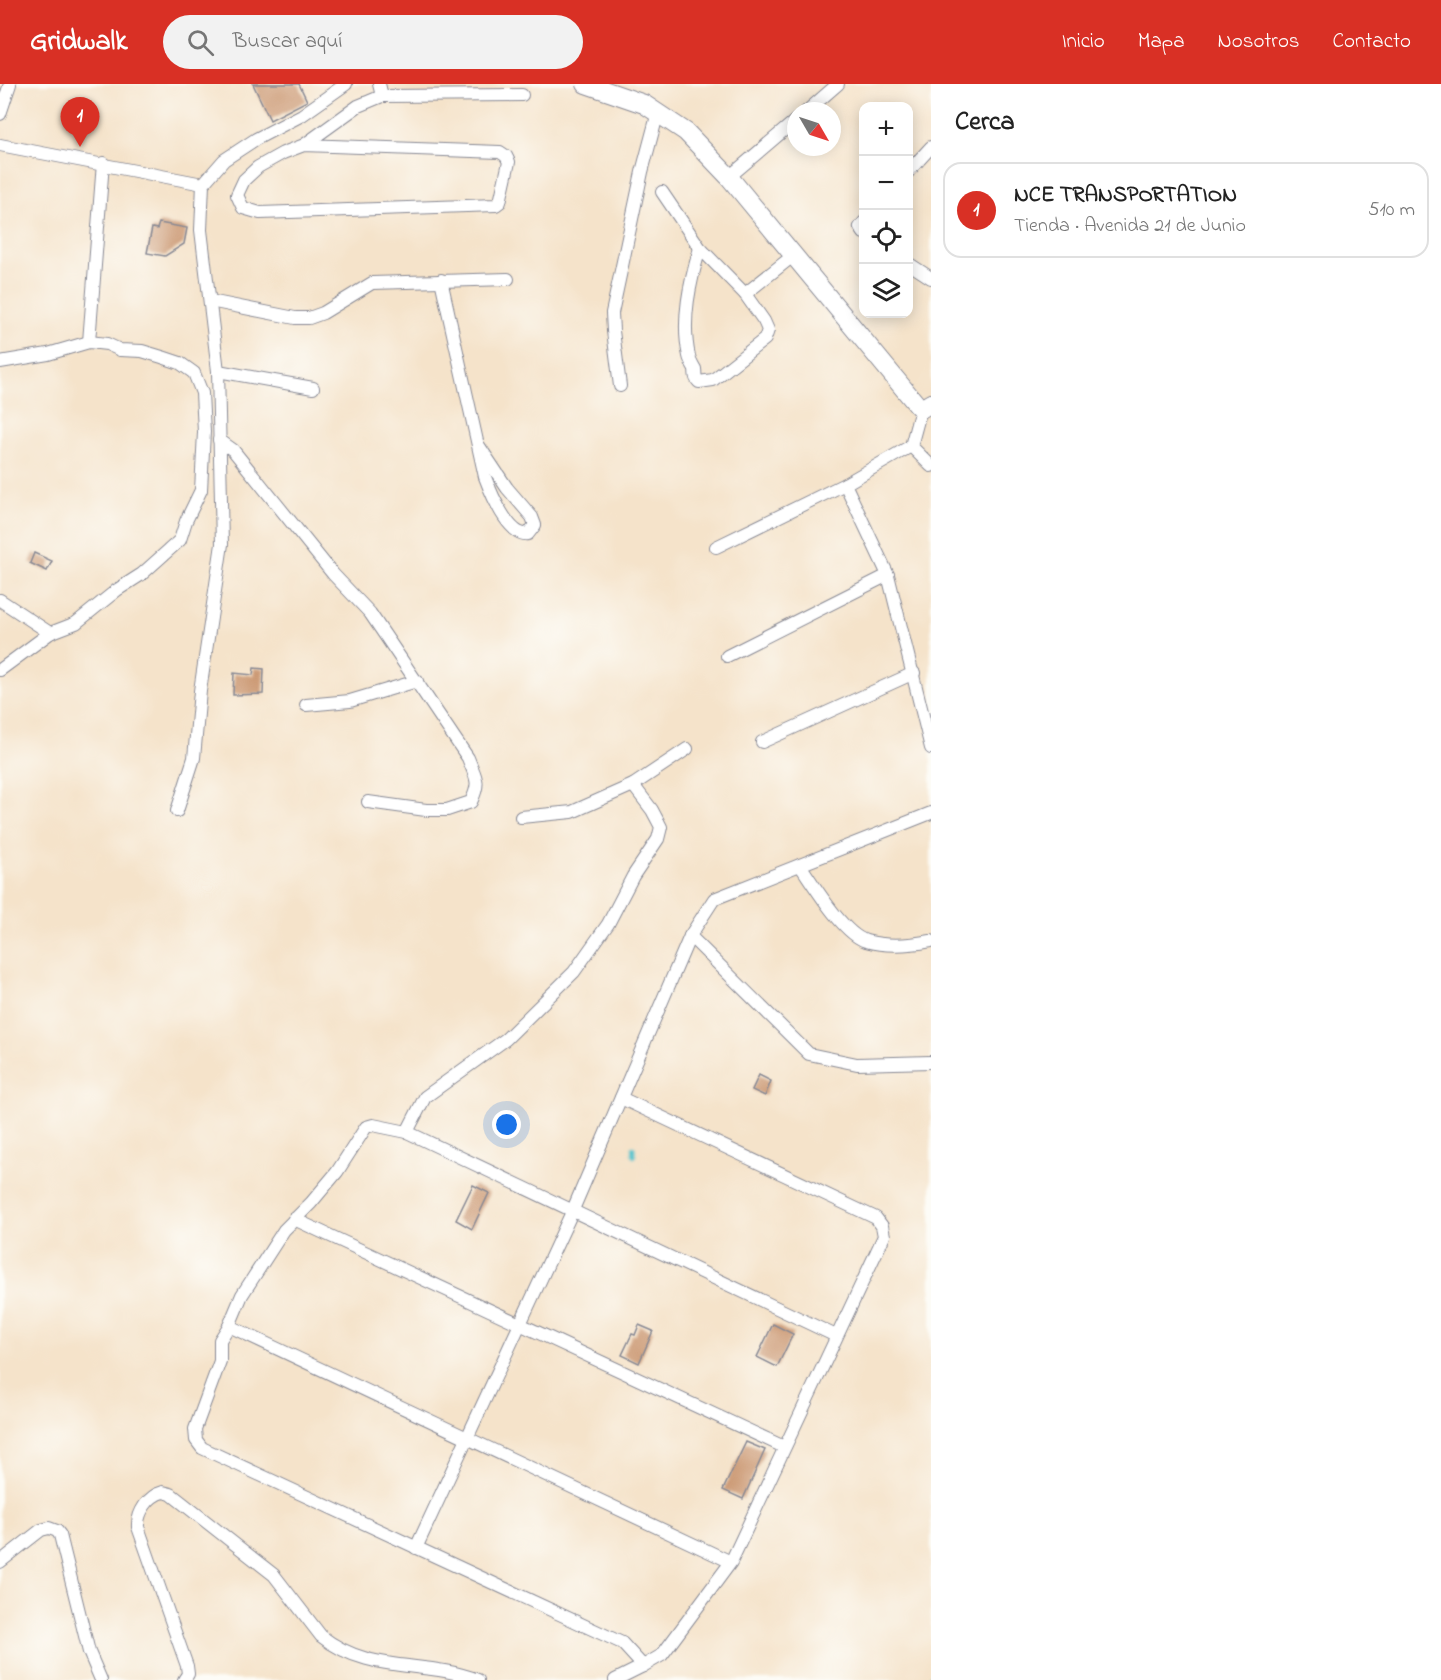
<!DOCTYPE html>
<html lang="es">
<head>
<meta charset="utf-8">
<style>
  body { margin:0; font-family:"Indie Flower",sans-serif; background:#f2f2f2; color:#222 }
  .controls { position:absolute; right:18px; top:18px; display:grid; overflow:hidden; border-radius:12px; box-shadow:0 3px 15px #0003 }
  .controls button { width:54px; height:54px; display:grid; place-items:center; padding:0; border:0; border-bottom:2px solid #e0e0e0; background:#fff; color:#222; font:30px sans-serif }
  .compass { position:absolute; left:787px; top:18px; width:54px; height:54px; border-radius:50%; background:#fff; box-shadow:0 3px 15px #0003; rotate:129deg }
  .you { position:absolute; left:507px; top:1041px; width:21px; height:21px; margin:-15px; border:4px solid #fff; border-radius:50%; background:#1a73e8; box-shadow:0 0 0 9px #1a73e833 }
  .badge { display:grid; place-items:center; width:39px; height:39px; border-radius:50%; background:#d93025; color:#fff; font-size:20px; font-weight:700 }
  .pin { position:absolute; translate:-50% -50px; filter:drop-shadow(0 2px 3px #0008) }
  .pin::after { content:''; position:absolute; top:32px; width:21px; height:18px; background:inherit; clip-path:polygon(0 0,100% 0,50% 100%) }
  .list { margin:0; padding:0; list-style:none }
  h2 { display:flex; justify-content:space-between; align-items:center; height:78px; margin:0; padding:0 24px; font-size:26px }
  h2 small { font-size:20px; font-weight:400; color:#767676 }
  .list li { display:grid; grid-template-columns:39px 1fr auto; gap:18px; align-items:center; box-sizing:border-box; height:96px; margin:0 12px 12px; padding:0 12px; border:2px solid #e0e0e0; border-radius:18px }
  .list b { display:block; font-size:22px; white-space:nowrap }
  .list p { margin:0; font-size:20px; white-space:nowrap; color:#767676 }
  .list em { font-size:20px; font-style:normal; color:#767676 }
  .icon { flex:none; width:33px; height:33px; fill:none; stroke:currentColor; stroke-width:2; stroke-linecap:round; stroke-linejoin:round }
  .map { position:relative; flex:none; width:931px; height:1596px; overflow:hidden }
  header { display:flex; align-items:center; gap:36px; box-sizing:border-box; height:84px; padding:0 30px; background:#d93025; color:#fff }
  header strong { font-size:28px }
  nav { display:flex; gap:33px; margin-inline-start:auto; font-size:21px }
  .search { width:420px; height:54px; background:#f2f2f2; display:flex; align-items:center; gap:15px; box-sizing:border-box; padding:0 21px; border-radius:33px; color:#767676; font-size:22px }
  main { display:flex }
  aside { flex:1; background:#fff }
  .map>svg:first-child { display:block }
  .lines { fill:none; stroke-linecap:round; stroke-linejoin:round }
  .stream { stroke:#58c5ce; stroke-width:4.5 }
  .building { fill:#cc9a74 }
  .street-casing { stroke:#888994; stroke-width:14 }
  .secondary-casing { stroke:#888994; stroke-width:20 }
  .street { stroke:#fff; stroke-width:12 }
  .secondary { stroke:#fff; stroke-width:18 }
</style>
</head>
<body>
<header>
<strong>Gridwalk</strong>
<div class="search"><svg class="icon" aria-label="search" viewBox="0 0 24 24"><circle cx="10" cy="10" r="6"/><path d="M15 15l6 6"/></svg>Buscar aquí</div>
<nav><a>Inicio</a><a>Mapa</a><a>Nosotros</a><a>Contacto</a></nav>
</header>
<main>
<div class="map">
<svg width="931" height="1596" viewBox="0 0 931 1596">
  <rect width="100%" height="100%" fill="#fdfcf7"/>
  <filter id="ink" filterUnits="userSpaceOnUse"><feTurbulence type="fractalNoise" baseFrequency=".0167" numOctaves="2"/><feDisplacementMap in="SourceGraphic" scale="12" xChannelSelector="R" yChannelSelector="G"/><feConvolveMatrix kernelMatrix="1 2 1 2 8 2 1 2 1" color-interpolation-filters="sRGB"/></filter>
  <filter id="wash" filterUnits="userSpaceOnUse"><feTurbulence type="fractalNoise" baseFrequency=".008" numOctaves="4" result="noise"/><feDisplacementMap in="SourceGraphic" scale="24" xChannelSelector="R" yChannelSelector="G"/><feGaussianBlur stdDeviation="1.35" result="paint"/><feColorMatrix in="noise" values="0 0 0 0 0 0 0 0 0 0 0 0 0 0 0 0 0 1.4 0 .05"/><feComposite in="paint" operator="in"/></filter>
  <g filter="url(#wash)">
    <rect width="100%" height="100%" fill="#f5e3ca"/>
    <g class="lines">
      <!-- stream -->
      <g class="stream">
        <path d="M633 1063 634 1072"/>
        <path d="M930 1596 931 1592"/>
      </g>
    </g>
    <g id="blocks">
      <!-- building -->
      <g class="building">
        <path d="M253 0H299L307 17 270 36Z"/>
        <path d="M159 139 187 144 184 160 165 172 147 169 152 144 157 145Z"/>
        <path d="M34 469 52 477 47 487 30 479Z"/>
        <path d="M254 584 264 585 263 610 233 611 234 589 253 591Z"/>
        <path d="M759 991 771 997 765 1012 752 1006Z"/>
        <path d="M473 1101 489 1109 472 1145 456 1136Z"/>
        <path d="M773 1240 793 1250 777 1283 757 1273Z"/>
        <path d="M639 1241 653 1247 639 1279 622 1271 632 1250 635 1251Z"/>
        <path d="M746 1358 765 1366 743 1415 723 1406Z"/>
      </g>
    </g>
  </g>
  <g filter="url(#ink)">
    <use href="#blocks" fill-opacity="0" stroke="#888994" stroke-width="1.5"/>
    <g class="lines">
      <!-- street casing -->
      <g class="street-casing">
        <g id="street">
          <path d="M379 0 382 12 522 11"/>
          <path d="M807 27 838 0"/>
          <path d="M0 30 10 0"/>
          <path d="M0 61 203 100"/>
          <path d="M304 61 500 68 506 72 509 78 500 118 496 121 260 129 243 124 237 111 244 96 258 83 283 69 304 61 358 22 382 12"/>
          <path d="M908 88 931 63"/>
          <path d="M729 93 796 36"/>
          <path d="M203 100 224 76 256 55 302 31 346 0"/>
          <path d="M662 108 700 164 745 210 764 237 768 246 765 255 713 296 699 298C694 293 696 292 695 285 693 281 690 277 689 272 681 236 690 198 700 164"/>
          <path d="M864 138 860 143 864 149"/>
          <path d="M908 179 931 194"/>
          <path d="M441 196 485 393C491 409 509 453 528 450L535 441 532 433 507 404 479 362"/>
          <path d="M745 210 794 171"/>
          <path d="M210 217 295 234H309L323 229 372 199 508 195"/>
          <path d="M89 258 103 79"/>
          <path d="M0 278 48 270 89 258 107 260 120 266 142 267 162 273 180 279 194 289 202 309 204 348 201 406 186 437 180 456 142 490 117 506 76 539 50 549 0 586"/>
          <path d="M218 287 313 304"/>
          <path d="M620 302 613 247 612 229 642 88 658 28"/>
          <path d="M921 325 911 362 931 382"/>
          <path d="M219 356 233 366 333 490 370 529 468 674C476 695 481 697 471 718L447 726H426L368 718"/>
          <path d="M845 400 888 491 931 664"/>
          <path d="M716 463 845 400 911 362"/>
          <path d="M0 516 50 549"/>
          <path d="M727 572 888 491"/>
          <path d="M306 621 350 617 417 597"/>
          <path d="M762 658 914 589"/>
          <path d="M177 727 194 674 200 607 222 460 218 287 201 146 203 100"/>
          <path d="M521 733 572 728 633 701 687 665"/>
          <path d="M800 781C814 801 843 850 866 857 887 863 910 861 931 857"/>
          <path d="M690 852 809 970 857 980 931 978"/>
          <path d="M621 1014 876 1134 882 1142 884 1152 731 1478 662 1571 643 1582 622 1559 202 1364 196 1356 195 1345 220 1277V1256L229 1242 731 1478"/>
          <path d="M407 1048 425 1013 506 955 574 888 608 840 633 792 658 755 661 743 652 726 633 701"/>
          <path d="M294 1135 784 1363"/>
          <path d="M229 1242 242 1211 284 1146 311 1119 337 1088 366 1043 373 1041 407 1048 836 1252"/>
          <path d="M416 1464 572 1128 690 852 714 815 931 729"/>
          <path d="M0 1478 41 1446 49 1444 57 1447 60 1451 89 1568 101 1596"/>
          <path d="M184 1596 188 1590 187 1582 138 1443C137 1429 148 1412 163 1408L171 1410 274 1491 321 1552C370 1591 423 1575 478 1596"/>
          <path d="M615 1596 643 1582"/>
        </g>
      </g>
      <!-- secondary casing -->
      <g class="secondary-casing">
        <path id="secondary" d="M586 0 644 20 686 48 729 93 918 322 921 325 931 319"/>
      </g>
      <!-- street -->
      <use href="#street" class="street"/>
      <!-- secondary -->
      <use href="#secondary" class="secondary"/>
    </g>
  </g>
</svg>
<div class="controls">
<button>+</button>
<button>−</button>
<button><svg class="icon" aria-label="locate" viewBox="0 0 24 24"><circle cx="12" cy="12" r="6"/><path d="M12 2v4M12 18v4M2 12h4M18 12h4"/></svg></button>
<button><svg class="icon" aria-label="layers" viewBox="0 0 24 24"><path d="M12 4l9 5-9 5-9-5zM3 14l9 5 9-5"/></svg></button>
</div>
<svg class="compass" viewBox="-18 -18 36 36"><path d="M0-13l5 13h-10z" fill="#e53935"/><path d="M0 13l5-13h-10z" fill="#767676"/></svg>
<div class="you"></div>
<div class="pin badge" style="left:80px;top:63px">1</div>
</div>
<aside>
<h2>Cerca<small></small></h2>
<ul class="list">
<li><span class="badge">1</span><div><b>NCE TRANSPORTATION</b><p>Tienda · Avenida 21 de Junio</p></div><em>510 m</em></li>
</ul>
</aside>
</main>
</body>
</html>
